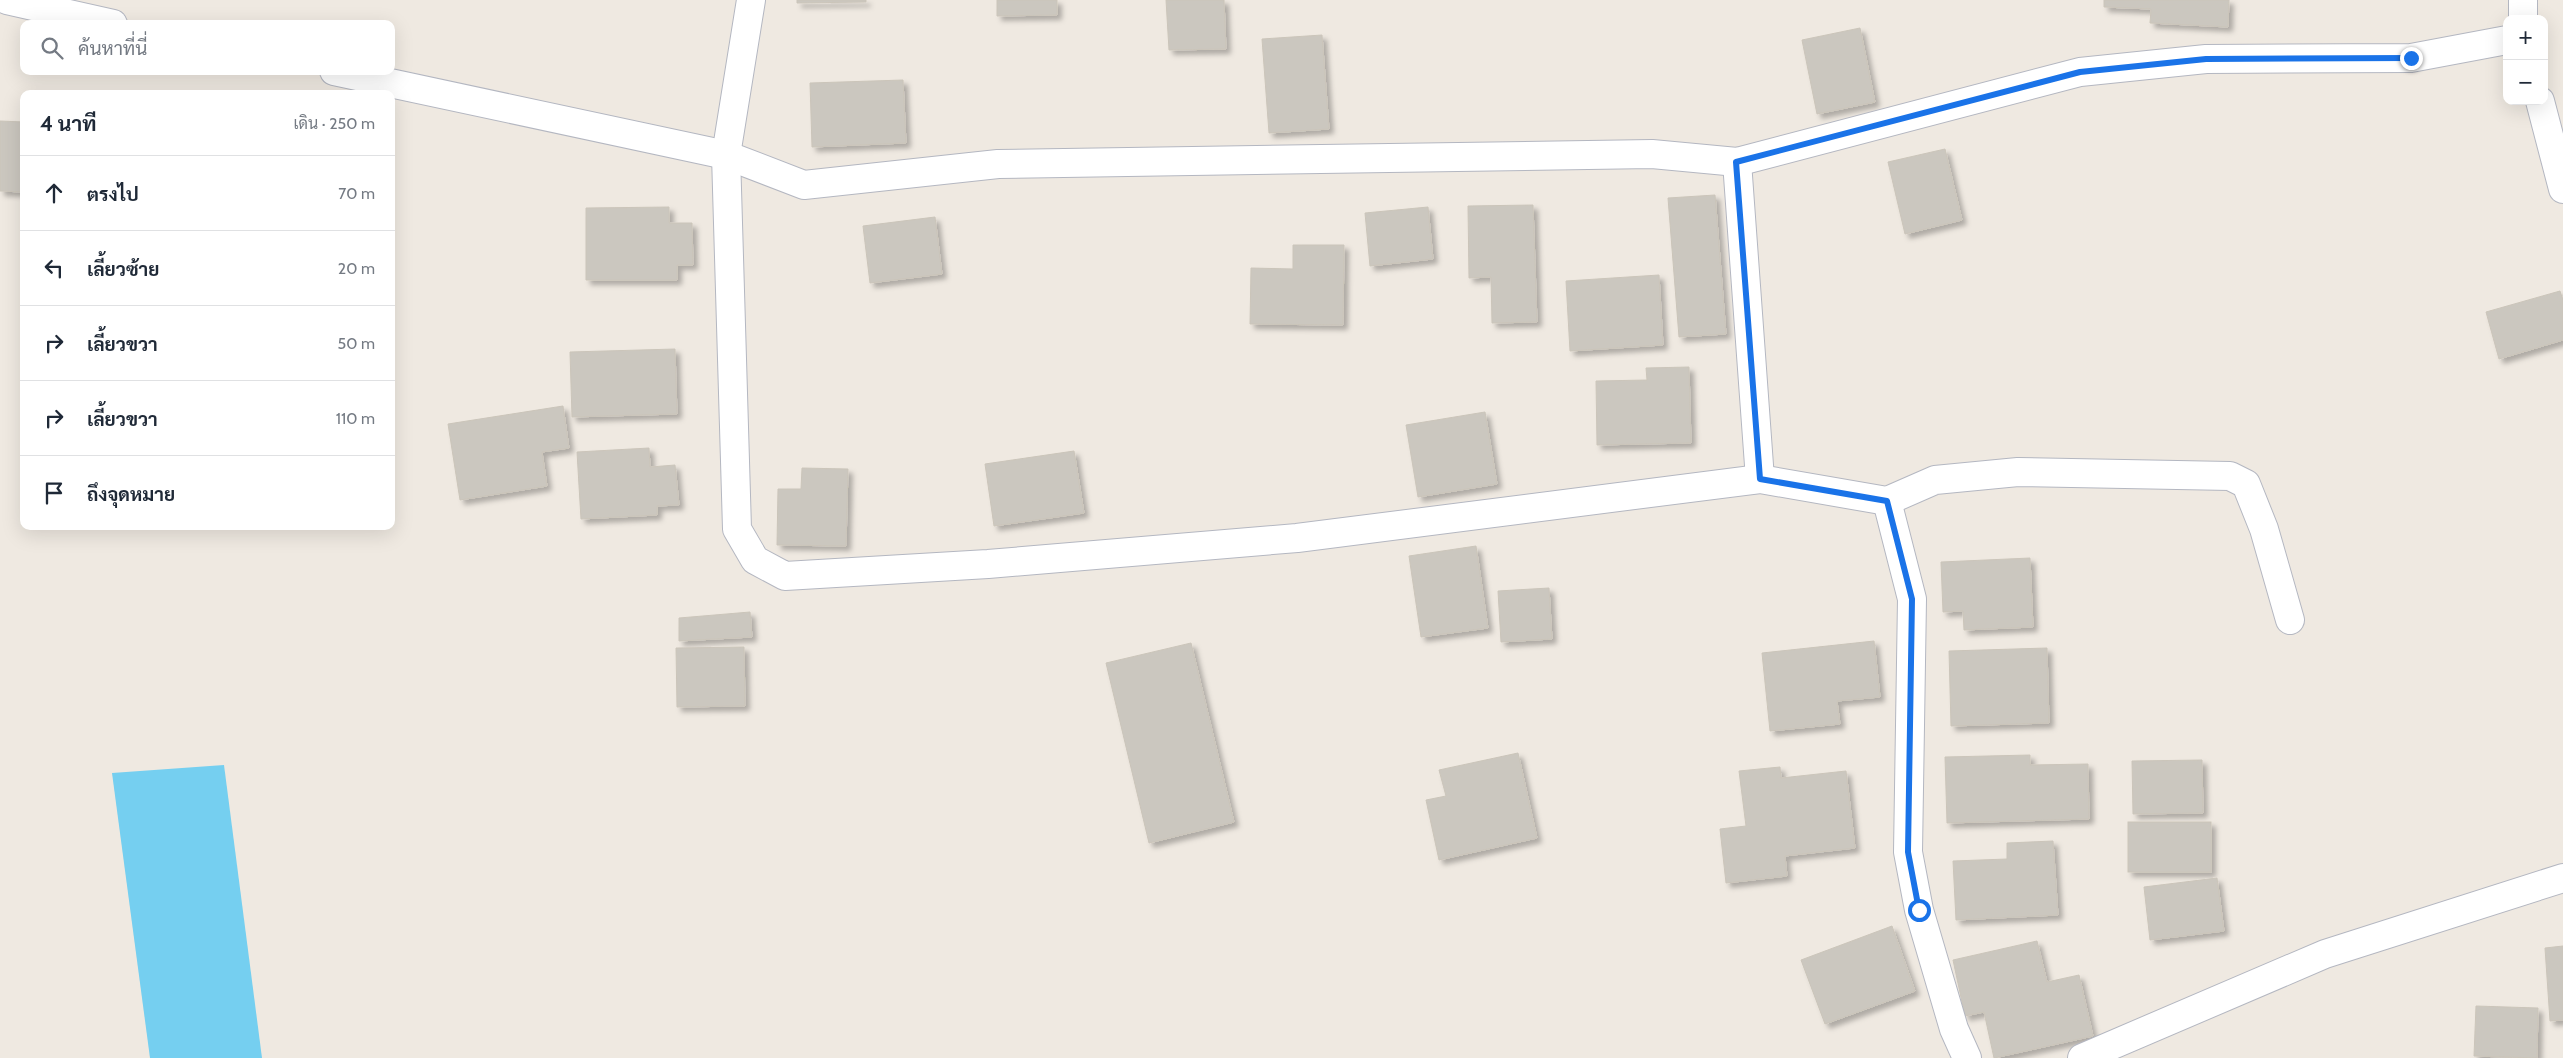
<!DOCTYPE html>
<html lang="th">
<head>
<meta charset="utf-8">
<style>
  body { margin:0; font-family:Cabin,Sarabun,sans-serif; background:#f2f2f3; color:#1f2937 }
  .controls { position:absolute; right:15px; top:15px; display:grid; overflow:hidden; border-radius:10px; box-shadow:0 5px 20px #0002 }
  .controls button { width:45px; height:45px; display:grid; place-items:center; padding:0; border:0; border-bottom:1px solid #e0e1e3; background:#fff; color:#1f2937; font:25px sans-serif }
  .stop { position:absolute; width:15px; height:15px; margin:-11px; border:4px solid #1a73e8; border-radius:50%; background:#fff }
  .stop.end { background:#1a73e8; border-color:#fff; box-shadow:0 1px 5px #0008 }
  .list { margin:0; padding:0; list-style:none }
  h2 { display:flex; justify-content:space-between; align-items:center; height:65px; margin:0; padding:0 20px; font-size:21px }
  h2 small { font-size:16px; font-weight:400; color:#747a83 }
  .list li { display:grid; grid-template-columns:32px 1fr auto; gap:15px; align-items:center; box-sizing:border-box; height:75px; padding:0 20px; border-top:1px solid #e0e1e3 }
  .list b { display:block; font-size:19px; white-space:nowrap }
  .list em { font-size:16px; font-style:normal; color:#747a83 }
  .icon { flex:none; width:28px; height:28px; fill:none; stroke:currentColor; stroke-width:2; stroke-linecap:round; stroke-linejoin:round }
  .map { position:relative; flex:none; width:2563px; height:1058px; overflow:hidden }
  .search { position:absolute; background:#fff; box-shadow:0 5px 20px #0002; left:20px; top:20px; width:375px; height:55px; display:flex; align-items:center; gap:12px; box-sizing:border-box; padding:0 18px; border-radius:10px; color:#747a83; font-size:19px }
  .panel { position:absolute; background:#fff; box-shadow:0 5px 20px #0002; left:20px; top:90px; width:375px; height:440px; border-radius:10px }
  .map>svg:first-child { display:block }
  .water { fill:#75cff0 }
  .building { fill:#cbc7bf; stroke:#cbc5ba; filter:url(#shadow) }
  .lines { fill:none; stroke-linecap:round; stroke-linejoin:round }
  .street-casing { stroke:#b4b7c1; stroke-width:30 }
  .street { stroke:#fff; stroke-width:28 }
  .route { stroke:#1a73e8; stroke-width:6 }
</style>
</head>
<body>
<div class="map">
<svg width="2563" height="1058" viewBox="0 0 2563 1058">
  <defs>
    <filter id="shadow"><feDropShadow dx="4.5" dy="4.5" stdDeviation="2.5" flood-color="#0004"/></filter>
  </defs>
  <rect width="100%" height="100%" fill="#efe9e1"/>
  <!-- water -->
  <path class="water" d="M224 765 262 1058H150L112 773Z"/>
  <!-- building -->
  <g class="building">
    <path d="M797 0H866V2L797 3Z"/>
    <path d="M997 0H1057V15L997 16Z"/>
    <path d="M1166 0H1224L1226 49 1169 50Z"/>
    <path d="M2104 0H2229L2228 27 2150 23 2151 9 2104 7Z"/>
    <path d="M1860 28 1875 102 1817 114 1802 40Z"/>
    <path d="M1322 35 1329 129 1269 133 1262 39Z"/>
    <path d="M903 80 906 143 812 147 810 83Z"/>
    <path d="M0 121 24 122V192L0 191Z"/>
    <path d="M1945 149 1962 220 1905 234 1888 162Z"/>
    <path d="M1715 195 1726 334 1679 337 1668 198Z"/>
    <path d="M1533 205 1537 322 1492 323 1491 277 1469 278 1468 206Z"/>
    <path d="M669 207V223H692L693 265H677V280H586V208Z"/>
    <path d="M1428 207 1433 259 1370 266 1365 213Z"/>
    <path d="M935 217 942 274 870 283 863 226Z"/>
    <path d="M1293 245H1344L1343 325 1250 324 1251 268 1293 269Z"/>
    <path d="M1659 275 1663 345 1570 351 1566 281Z"/>
    <path d="M2560 291 2563 300V340L2499 359 2486 312Z"/>
    <path d="M675 349 677 414 572 417 570 352Z"/>
    <path d="M1689 367 1691 443 1597 445 1596 381 1647 380 1646 368Z"/>
    <path d="M563 406 569 448 542 452 547 486 460 500 448 424Z"/>
    <path d="M1485 412 1497 484 1418 497 1406 425Z"/>
    <path d="M649 448 650 467 675 465 679 505 657 506V515L581 519 577 452Z"/>
    <path d="M1074 451 1084 513 994 526 985 464Z"/>
    <path d="M802 468 848 469 846 546 777 545 778 489H801Z"/>
    <path d="M1476 546 1488 628 1421 637 1409 556Z"/>
    <path d="M2030 558 2033 627 1964 630 1963 611 1943 612 1941 562Z"/>
    <path d="M1549 588 1552 639 1501 642 1498 591Z"/>
    <path d="M750 612 752 637 679 641V618Z"/>
    <path d="M1874 641 1880 697 1837 701 1840 724 1770 731 1762 653Z"/>
    <path d="M1191 643 1234 822 1149 843 1106 663Z"/>
    <path d="M744 647 745 706 677 707 676 648Z"/>
    <path d="M2047 648 2049 723 1951 726 1949 651Z"/>
    <path d="M1518 753 1537 838 1439 860 1426 800 1446 796 1439 770Z"/>
    <path d="M2030 755V765L2088 764 2089 819 1947 823 1945 757Z"/>
    <path d="M2202 760 2203 813 2133 814 2132 761Z"/>
    <path d="M1780 767 1781 778 1846 771 1855 848 1785 856 1787 876 1726 883 1720 829 1746 826 1739 771Z"/>
    <rect x="2128" y="822" width="83" height="50"/>
    <path d="M2053 841 2058 915 1956 920 1953 861 2007 859V843Z"/>
    <path d="M2217 878 2224 931 2150 940 2144 887Z"/>
    <path d="M1892 926 1915 991 1825 1024 1801 960Z"/>
    <path d="M2037 941 2047 982 2079 975 2093 1036 1994 1058 1984 1012 1965 1016 1953 960Z"/>
    <path d="M2563 946V1020L2550 1021 2545 948Z"/>
    <path d="M2476 1006 2538 1008 2537 1058 2474 1056Z"/>
  </g>
  <g class="lines">
    <!-- street casing -->
    <g class="street-casing">
      <g id="street">
        <path d="M7 0 113 24"/>
        <path d="M751 0 726 155 737 529 755 560 785 576 988 564 1297 538 1760 479 1887 501 1935 480 2018 472 2230 476 2246 484 2264 529 2290 620"/>
        <path d="M2523 19V0"/>
        <path d="M334 71 726 155 804 185 998 164 1652 154 1737 162 2080 72 2206 59 2411 58 2507 40"/>
        <path d="M2540 101 2563 189"/>
        <path d="M1737 162 1760 479"/>
        <path d="M1887 501 1912 599 1908 852 1919 910 1954 1029 1967 1058"/>
        <path d="M2082 1058 2325 954 2563 878"/>
      </g>
    </g>
    <!-- street -->
    <use href="#street" class="street"/>
  </g>
  <g class="lines">
    <!-- route -->
    <path class="route" d="M1919 910 1908 852 1912 599 1887 501 1760 479 1736 162 2080 72 2206 59 2411 58"/>
  </g>
</svg>
<div class="controls">
<button>+</button>
<button>−</button>
</div>
<div class="stop" style="left:1919px;top:910px"></div>
<div class="stop end" style="left:2411px;top:58px"></div>
<div class="search"><svg class="icon" aria-label="search" viewBox="0 0 24 24"><circle cx="10" cy="10" r="6"/><path d="M15 15l6 6"/></svg>ค้นหาที่นี่</div>
<section class="panel">
<h2>4 นาที<small>เดิน · 250 m</small></h2>
<ul class="list">
<li><svg class="icon" aria-label="ahead" viewBox="0 0 24 24"><path d="M12 20V5M6 11l6-6 6 6"/></svg><div><b>ตรงไป</b></div><em>70 m</em></li>
<li><svg class="icon" aria-label="left" viewBox="0 0 24 24"><path d="M17 20v-9H6M10 6l-5 5 5 5"/></svg><div><b>เลี้ยวซ้าย</b></div><em>20 m</em></li>
<li><svg class="icon" aria-label="right" viewBox="0 0 24 24"><path d="M7 20v-9h11M14 6l5 5-5 5"/></svg><div><b>เลี้ยวขวา</b></div><em>50 m</em></li>
<li><svg class="icon" aria-label="right" viewBox="0 0 24 24"><path d="M7 20v-9h11M14 6l5 5-5 5"/></svg><div><b>เลี้ยวขวา</b></div><em>110 m</em></li>
<li><svg class="icon" aria-label="arrive" viewBox="0 0 24 24"><path d="M6 21V4h12l-3 4 3 4H6"/></svg><div><b>ถึงจุดหมาย</b></div></li>
</ul>
</section>
</div>
</body>
</html>
